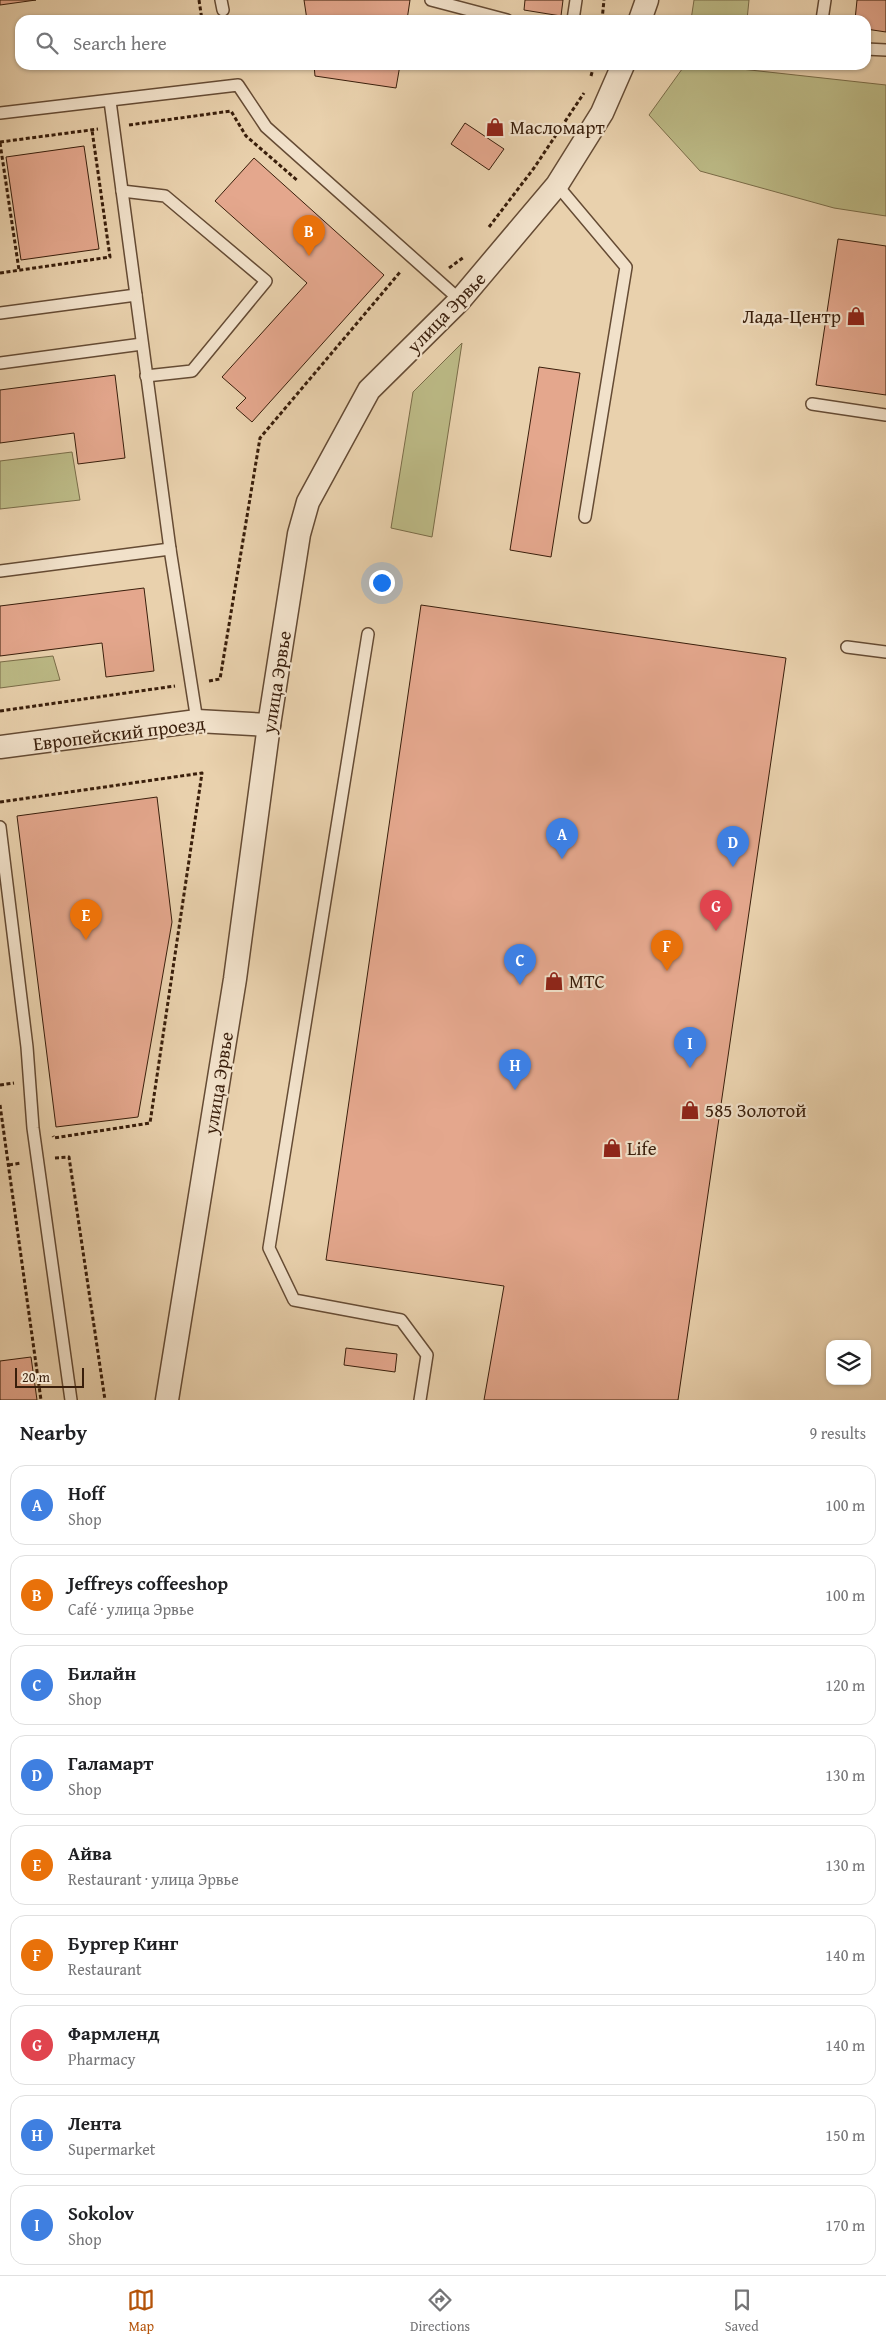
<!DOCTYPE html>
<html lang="en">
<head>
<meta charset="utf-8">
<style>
  body { margin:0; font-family:"Gentium Book Plus",serif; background:#f2f2f2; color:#202124 }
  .controls { position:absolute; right:15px; bottom:15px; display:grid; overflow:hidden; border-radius:10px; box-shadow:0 1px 4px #0004 }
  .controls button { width:45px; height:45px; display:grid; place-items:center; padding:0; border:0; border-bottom:1px solid #e0e0e0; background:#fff; color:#202124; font:25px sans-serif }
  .scale { position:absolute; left:15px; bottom:12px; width:69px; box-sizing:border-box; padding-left:5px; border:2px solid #391e0b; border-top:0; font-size:14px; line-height:18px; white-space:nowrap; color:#391e0b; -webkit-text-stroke:4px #f1e1ca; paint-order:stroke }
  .you { position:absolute; left:381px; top:582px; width:18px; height:18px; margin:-12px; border:4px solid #fff; border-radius:50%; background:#1a73e8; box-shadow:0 0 0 8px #1a73e833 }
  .badge { display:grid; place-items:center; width:32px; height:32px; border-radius:50%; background:#b45309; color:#fff; font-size:16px; font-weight:700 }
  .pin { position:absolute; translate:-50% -41px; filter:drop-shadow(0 1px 2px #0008) }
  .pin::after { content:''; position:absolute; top:26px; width:18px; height:15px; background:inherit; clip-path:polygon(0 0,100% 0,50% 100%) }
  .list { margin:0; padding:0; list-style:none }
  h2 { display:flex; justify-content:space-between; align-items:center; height:65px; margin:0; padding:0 20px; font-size:21px }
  h2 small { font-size:16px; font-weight:400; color:#757577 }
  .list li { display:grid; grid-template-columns:32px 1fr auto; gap:15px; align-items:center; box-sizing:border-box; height:80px; margin:0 10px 10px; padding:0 10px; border:1px solid #e0e0e0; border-radius:15px }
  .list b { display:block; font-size:19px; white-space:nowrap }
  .list p { margin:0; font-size:16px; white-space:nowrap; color:#757577 }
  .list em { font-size:16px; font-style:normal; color:#757577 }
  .icon { flex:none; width:28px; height:28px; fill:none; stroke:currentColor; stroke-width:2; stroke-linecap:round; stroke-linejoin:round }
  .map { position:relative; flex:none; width:886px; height:1400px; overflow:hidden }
  .search { position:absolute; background:#fff; box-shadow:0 1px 4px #0004; left:15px; right:15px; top:15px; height:55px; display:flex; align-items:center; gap:12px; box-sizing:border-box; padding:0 18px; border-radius:15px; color:#757577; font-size:19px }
  .sheet { height:875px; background:#fff }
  nav { display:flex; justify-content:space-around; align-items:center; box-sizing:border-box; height:70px; border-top:1px solid #e0e0e0; background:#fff; font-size:14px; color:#757577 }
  nav a { display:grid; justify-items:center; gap:2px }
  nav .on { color:#b45309 }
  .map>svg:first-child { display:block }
  .green { fill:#bcba86; stroke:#7a6c48 }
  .building { fill:#e4a78d; stroke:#391e0b }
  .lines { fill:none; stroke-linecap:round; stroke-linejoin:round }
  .service-casing { stroke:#654b34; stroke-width:14 }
  .minor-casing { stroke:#654b34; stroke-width:25 }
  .path { stroke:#391e0b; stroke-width:3; stroke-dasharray:4 2.5; stroke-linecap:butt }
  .service { stroke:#f1e1ca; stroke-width:11 }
  .minor { stroke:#f1e1ca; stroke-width:22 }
  .labels { text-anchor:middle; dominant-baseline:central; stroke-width:4.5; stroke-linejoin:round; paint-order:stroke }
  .poi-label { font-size:19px; fill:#391e0b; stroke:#f1e1ca; text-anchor:start }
  .street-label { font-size:19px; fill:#391e0b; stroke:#f1e1ca }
</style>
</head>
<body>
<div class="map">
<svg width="886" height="1400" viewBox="0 0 886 1400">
  <rect width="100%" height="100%" fill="#e9d1ad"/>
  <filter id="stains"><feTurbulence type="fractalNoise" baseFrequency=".004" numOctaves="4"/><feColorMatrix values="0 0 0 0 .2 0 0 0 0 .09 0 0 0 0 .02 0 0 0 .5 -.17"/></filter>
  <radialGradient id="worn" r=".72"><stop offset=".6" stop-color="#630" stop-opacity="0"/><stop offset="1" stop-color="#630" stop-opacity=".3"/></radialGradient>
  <!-- green -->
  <g class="green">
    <path d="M694 0H749L747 20H691Z"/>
    <path d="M685 65H741V69L886 85V216L834 208 700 171 649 115Z"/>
    <path d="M462 343 432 537 391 528 413 392Z"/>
    <path d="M72 452 80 500 0 509V461Z"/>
    <path d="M53 656 60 680 0 688V662Z"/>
  </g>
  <!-- building -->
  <g class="building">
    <path d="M0 0H36L0 5Z"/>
    <path d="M304 0H410L407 20H307Z"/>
    <path d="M525 0H563L561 16 524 10Z"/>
    <path d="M857 0H886V32L866 29V20H855Z"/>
    <path d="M314 65H400L396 88 315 76Z"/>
    <path d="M465 123 504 149 489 170 451 144Z"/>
    <path d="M84 146 99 249 21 260 6 157Z"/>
    <path d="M254 158 384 275 252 422 236 408 246 398 222 377 307 283 215 201Z"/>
    <path d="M838 239 886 246V395L816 385Z"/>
    <path d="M539 367 580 373 551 557 510 550Z"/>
    <path d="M115 375 125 458 78 464 74 433 0 443V390Z"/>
    <path d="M144 588 154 671 106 677 102 643 0 656V606Z"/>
    <path d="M421 605 786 658 678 1400H484L504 1286 326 1260Z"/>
    <path d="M157 797 172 922 138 1117 56 1127 17 816Z"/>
    <path d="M346 1348 397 1354 395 1372 344 1365Z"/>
    <path d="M31 1357 37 1400H0V1361Z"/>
  </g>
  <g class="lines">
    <!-- service casing -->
    <g class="service-casing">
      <g id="service">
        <path d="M221 0 223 10"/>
        <path d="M431 0 507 20"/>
        <path d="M573 20 576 0"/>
        <path d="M822 20 825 0"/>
        <path d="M866 49 886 50"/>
        <path d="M110 101 170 549 197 721"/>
        <path d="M0 113 238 85 266 127 460 300"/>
        <path d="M557 185 626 267 585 517"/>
        <path d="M122 191 165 196 266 281 192 371 146 376"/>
        <path d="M0 313 136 295"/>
        <path d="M0 363 142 344"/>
        <path d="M812 404 886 415"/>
        <path d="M0 571 170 549"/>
        <path d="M368 634 269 1248 294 1300 401 1320 427 1355 420 1400"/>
        <path d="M847 647 886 652"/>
        <path d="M0 827 27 1047 33 1128 71 1400"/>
      </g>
    </g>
    <!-- minor casing -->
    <g class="minor-casing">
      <g id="minor">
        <path d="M640 20 647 0"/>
        <path d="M0 747 197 721 269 725"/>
        <path d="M167 1400 235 979 269 725 299 534 308 502 369 390 460 300 557 185 602 113 623 65"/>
      </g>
    </g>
    <!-- path -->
    <g class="path">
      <path d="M199 0 202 20"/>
      <path d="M602 20 604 0"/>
      <path d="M591 76 594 65"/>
      <path d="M129 125 231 111 246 136 298 181"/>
      <path d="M0 142 98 129"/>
      <path d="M0 143 19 270"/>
      <path d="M489 227 534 168 584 93"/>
      <path d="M449 268 464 257"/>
      <path d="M0 273 110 257 92 130"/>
      <path d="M209 681 220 679 260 438 401 271"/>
      <path d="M0 711 175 686"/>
      <path d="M0 802 202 773 150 1123 54 1138 53 1136"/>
      <path d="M0 1085 14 1083"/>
      <path d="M0 1105 41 1400"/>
      <path d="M55 1158 69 1157 105 1400"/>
      <path d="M9 1165 21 1163"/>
    </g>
    <!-- service -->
    <use href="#service" class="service"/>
    <!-- minor -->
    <use href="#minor" class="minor"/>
  </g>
  <!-- icons -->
  <defs>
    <g id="shop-bare" transform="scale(1.5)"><path d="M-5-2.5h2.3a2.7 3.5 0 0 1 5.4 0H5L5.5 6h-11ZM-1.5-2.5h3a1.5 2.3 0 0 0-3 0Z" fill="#8f2418" stroke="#f1e1ca" stroke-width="2.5" paint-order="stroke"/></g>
  </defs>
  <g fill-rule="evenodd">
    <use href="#shop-bare" x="495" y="127"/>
    <use href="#shop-bare" x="856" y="316"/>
    <use href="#shop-bare" x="554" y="981"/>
    <use href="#shop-bare" x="690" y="1110"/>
    <use href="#shop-bare" x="612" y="1148"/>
  </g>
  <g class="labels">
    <!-- poi labels -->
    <g class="poi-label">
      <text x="510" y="127">Масломарт</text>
      <text x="841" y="316" text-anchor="end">Лада-Центр</text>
      <text x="569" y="981">МТС</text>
      <text x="705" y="1110">585 Золотой</text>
      <text x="627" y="1148">Life</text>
    </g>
    <!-- street labels -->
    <g class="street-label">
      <text transform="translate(446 312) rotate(-46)">улица Эрвье</text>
      <text transform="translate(276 682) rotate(-81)">улица Эрвье</text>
      <text transform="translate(119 733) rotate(-7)">Европейский проезд</text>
      <text transform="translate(218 1083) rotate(-81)">улица Эрвье</text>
    </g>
  </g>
  <rect width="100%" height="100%" filter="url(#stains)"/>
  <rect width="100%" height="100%" fill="url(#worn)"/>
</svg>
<div class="controls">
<button><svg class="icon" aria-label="layers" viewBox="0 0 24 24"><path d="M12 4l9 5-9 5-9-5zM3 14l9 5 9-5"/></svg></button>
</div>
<div class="scale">20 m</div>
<div class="you"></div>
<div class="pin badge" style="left:562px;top:859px;background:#3f7fe0">A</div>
<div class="pin badge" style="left:309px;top:256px;background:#e8710a">B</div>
<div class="pin badge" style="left:520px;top:985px;background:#3f7fe0">C</div>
<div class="pin badge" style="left:733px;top:867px;background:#3f7fe0">D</div>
<div class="pin badge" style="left:86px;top:940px;background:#e8710a">E</div>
<div class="pin badge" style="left:667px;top:971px;background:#e8710a">F</div>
<div class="pin badge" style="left:716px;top:931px;background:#e0444e">G</div>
<div class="pin badge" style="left:515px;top:1090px;background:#3f7fe0">H</div>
<div class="pin badge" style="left:690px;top:1068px;background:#3f7fe0">I</div>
<div class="search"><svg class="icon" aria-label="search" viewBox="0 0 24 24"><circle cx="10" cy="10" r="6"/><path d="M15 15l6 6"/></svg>Search here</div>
</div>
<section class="sheet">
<h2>Nearby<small>9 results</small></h2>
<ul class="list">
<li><span class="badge" style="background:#3f7fe0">A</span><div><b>Hoff</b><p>Shop</p></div><em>100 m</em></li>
<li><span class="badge" style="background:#e8710a">B</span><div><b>Jeffreys coffeeshop</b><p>Café · улица Эрвье</p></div><em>100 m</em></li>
<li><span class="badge" style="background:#3f7fe0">C</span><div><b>Билайн</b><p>Shop</p></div><em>120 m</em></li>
<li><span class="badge" style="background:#3f7fe0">D</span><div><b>Галамарт</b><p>Shop</p></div><em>130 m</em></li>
<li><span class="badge" style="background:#e8710a">E</span><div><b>Айва</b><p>Restaurant · улица Эрвье</p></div><em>130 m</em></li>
<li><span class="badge" style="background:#e8710a">F</span><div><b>Бургер Кинг</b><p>Restaurant</p></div><em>140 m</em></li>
<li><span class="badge" style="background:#e0444e">G</span><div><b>Фармленд</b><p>Pharmacy</p></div><em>140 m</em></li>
<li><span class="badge" style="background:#3f7fe0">H</span><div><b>Лента</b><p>Supermarket</p></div><em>150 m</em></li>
<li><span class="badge" style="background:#3f7fe0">I</span><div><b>Sokolov</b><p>Shop</p></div><em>170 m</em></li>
</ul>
</section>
<nav>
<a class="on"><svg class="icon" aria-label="map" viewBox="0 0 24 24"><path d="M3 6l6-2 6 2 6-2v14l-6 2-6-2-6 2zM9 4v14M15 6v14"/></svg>Map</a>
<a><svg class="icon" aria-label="directions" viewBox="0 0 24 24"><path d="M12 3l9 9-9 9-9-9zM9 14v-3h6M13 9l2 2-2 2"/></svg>Directions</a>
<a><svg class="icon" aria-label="saved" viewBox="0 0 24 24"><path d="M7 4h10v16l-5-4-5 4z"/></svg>Saved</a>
</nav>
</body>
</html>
